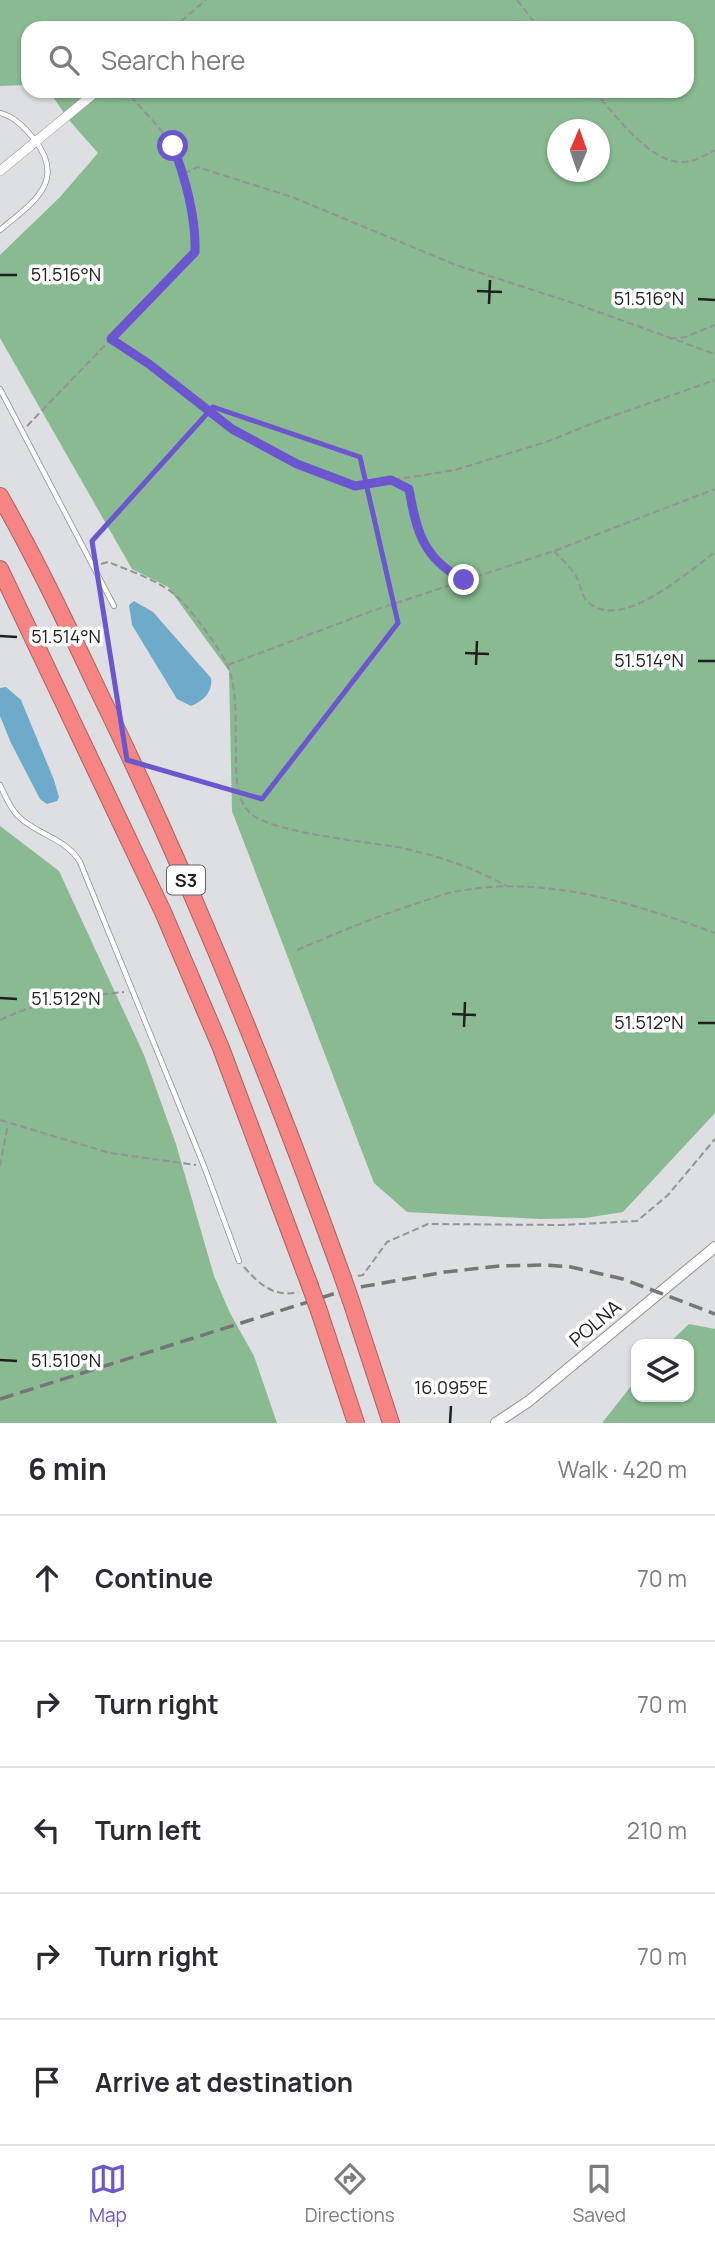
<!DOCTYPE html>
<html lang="en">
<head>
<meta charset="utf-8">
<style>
  body { margin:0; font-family:Manrope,sans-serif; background:#f7f7f7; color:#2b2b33 }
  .controls { position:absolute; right:21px; bottom:21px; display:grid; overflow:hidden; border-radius:14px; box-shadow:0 2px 5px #0004 }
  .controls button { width:63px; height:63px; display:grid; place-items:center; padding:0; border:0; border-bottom:2px solid #e1e1e2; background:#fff; color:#2b2b33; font:35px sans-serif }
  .compass { position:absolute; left:547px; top:119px; width:63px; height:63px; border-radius:50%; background:#fff; box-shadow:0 2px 5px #0004; rotate:2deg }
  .stop { position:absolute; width:21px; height:21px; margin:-16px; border:5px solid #6b56d0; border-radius:50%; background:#fff }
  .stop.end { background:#6b56d0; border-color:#fff; box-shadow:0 2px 7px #0008 }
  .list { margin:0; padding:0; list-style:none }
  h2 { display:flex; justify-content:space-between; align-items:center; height:91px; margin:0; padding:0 28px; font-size:30px }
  h2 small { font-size:23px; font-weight:400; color:#7c7c81 }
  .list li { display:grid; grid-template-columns:46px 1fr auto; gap:21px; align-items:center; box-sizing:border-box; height:126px; padding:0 28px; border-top:2px solid #e1e1e2 }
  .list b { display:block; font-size:26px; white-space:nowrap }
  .list em { font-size:23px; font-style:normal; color:#7c7c81 }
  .icon { flex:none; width:38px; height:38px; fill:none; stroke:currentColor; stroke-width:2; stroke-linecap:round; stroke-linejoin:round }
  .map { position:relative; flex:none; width:715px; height:1423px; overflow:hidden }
  .search { position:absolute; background:#fff; box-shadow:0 2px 5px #0004; left:21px; right:21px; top:21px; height:77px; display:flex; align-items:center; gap:18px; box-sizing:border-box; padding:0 24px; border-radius:21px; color:#7c7c81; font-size:26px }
  .sheet { height:721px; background:#fff }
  nav { display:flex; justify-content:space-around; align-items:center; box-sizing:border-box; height:98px; border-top:2px solid #e1e1e2; background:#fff; font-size:19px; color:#7c7c81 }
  nav a { display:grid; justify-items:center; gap:4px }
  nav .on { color:#6b56d0 }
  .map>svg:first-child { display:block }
  .forest { fill:#89ba91; fill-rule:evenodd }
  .water { fill:#6eaaca }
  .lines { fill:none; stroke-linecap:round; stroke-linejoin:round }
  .service-casing { stroke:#929396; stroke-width:6 }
  .minor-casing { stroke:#929396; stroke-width:10 }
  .tertiary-casing { stroke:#929396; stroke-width:12 }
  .motorway-casing { stroke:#aa6161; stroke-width:18 }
  .path { stroke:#949496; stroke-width:2; stroke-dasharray:7 3.5; stroke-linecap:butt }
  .service { stroke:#fff; stroke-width:4.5 }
  .minor { stroke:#fff; stroke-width:9 }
  .tertiary { stroke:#fff; stroke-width:10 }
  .motorway { stroke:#f58483; stroke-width:16 }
  .rail { stroke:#767678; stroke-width:3.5; stroke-dasharray:14 7; stroke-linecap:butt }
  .motorway-bridge-casing { stroke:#aa6161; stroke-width:18; stroke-linecap:butt }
  .motorway-bridge { stroke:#f58483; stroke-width:16 }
  .route { stroke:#6b56d0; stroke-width:9 }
  .marked { fill:none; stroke:#6b56d0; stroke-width:5; stroke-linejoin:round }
  .ticks { fill:none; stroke:#202021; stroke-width:2.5 }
  .labels { text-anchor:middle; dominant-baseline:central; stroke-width:7; stroke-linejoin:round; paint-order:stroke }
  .shield { fill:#fff; stroke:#636364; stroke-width:2 }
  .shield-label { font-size:18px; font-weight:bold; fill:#202021 }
  .street-label { font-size:19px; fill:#202021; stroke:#fff }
  .ticks-label { font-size:18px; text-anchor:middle; fill:#202021; stroke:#fff; stroke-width:7; stroke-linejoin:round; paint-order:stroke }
</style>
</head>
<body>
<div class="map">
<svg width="715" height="1423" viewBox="0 0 715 1423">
  <rect width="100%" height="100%" fill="#dedfe2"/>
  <!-- forest -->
  <g class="forest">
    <path d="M0 0H715V1113L623 1212 585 1218 540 1219 407 1212 374 1183 232 811 229 671 168 587 132 569 0 338V255L60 197 98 153 68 119 49 91H687V28H28V85L0 86ZM558 130H600V172H558Z"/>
    <path d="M0 826 59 871 144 1055 176 1144 214 1276 230 1313 254 1356 277 1423H0Z"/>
    <path d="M689 1324 715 1329V1423H602L636 1380V1397H689V1344H668Z"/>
  </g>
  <!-- water -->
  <g class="water">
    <path d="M134 601 153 612 211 678C213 692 203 701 191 706L177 699 132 625 129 605Z"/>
    <path d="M6 687 21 700 54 780 59 797 57 801 47 804 40 799 11 743 0 716V688Z"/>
  </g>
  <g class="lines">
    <!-- service casing -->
    <g class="service-casing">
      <g id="service">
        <path d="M0 113C15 117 24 127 34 139 68 182 32 203 0 230"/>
        <path d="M0 389 114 606"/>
        <path d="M0 785C5 795 9 806 17 815 36 835 65 837 80 862L204 1166 239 1261"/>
      </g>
    </g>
    <!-- minor casing -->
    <g class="minor-casing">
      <path id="minor" d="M0 171 97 91"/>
    </g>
    <!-- tertiary casing -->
    <g class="tertiary-casing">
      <path id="tertiary" d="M496 1423 529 1401 715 1247"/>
    </g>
    <!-- motorway casing -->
    <g class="motorway-casing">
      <g id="motorway">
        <path d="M0 496C36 559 67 625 98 690 191 881 271 1078 343 1278"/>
        <path d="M0 569 163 912 221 1048 310 1286"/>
        <path d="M351 1301 391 1423"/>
        <path d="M319 1311 356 1423"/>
      </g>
    </g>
    <!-- path -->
    <g class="path">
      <path d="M517 0 539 28"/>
      <path d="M173 28 206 0"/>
      <path d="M594 91C614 113 648 161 680 162 693 163 704 156 715 150"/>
      <path d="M184 174 197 167 292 197 456 265 579 305 715 354"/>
      <path d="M111 339 149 364 232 429 297 464 355 486 455 470 549 441 596 422 715 380"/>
      <path d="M670 339 685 337 715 325"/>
      <path d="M27 426 195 252C196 221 189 172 172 146 160 126 141 109 126 91"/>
      <path d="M392 480 409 489C411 502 412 516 416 529 424 550 445 574 467 580"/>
      <path d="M554 551C561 559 571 567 576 576 580 583 581 595 587 601 619 634 688 572 715 552"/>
      <path d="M101 564 108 562C130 571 155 579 174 594 185 603 194 615 202 626 211 638 222 653 228 667 238 692 235 724 236 751 236 770 235 797 249 812 268 833 372 842 402 848 439 856 474 868 507 886"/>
      <path d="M228 665 372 611 554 551 715 489"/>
      <path d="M297 950C337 933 377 916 418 903 431 899 445 893 459 891 546 875 633 903 715 933"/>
      <path d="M0 1020C41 1000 79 997 124 992"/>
      <path d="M0 1120 110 1153 196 1165"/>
      <path d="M0 1166 8 1124"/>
      <path d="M244 1267C259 1284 274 1298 298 1292"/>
      <path d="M358 1276 363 1275 387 1242 428 1224 562 1225 637 1221 668 1195 715 1139"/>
    </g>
    <!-- service -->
    <use href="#service" class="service"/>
    <!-- minor -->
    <use href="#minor" class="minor"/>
    <!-- tertiary -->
    <use href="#tertiary" class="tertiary"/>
    <!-- motorway -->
    <use href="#motorway" class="motorway"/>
    <!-- rail -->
    <path class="rail" d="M0 1399 349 1289 445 1272 500 1266 544 1265 571 1267 623 1279 715 1314"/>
    <!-- motorway-bridge casing -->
    <g class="motorway-bridge-casing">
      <g id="motorway-bridge">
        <path d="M343 1278 351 1301"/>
        <path d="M310 1286 319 1311"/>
      </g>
    </g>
    <!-- motorway-bridge -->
    <use href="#motorway-bridge" class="motorway-bridge"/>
  </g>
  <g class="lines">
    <!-- route -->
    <path class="route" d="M173 146C186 180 196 215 195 252L111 339 149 364 232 429 297 464 355 486 391 480 409 489C416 530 423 559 464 580"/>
  </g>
  <!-- marked area -->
  <path class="marked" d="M213 407 360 457 398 623 262 799 127 760 92 541Z"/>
  <!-- ticks -->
  <path class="ticks" d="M0 275H17M477 291 502 292M698 299 715 300M489 304 490 280M0 636 17 637M465 653 489 654M698 661H715M476 665 477 641M0 998 17 999M452 1014 476 1015M698 1023H715M464 1027 465 1002M0 1360 17 1361M450 1423 451 1406"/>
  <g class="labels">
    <!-- shield labels -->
    <rect class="shield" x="167" y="865.5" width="38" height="29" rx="5"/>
    <g class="shield-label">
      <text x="186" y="880">S3</text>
    </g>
    <!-- street labels -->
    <g class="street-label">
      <text transform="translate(595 1323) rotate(-40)">POLNA</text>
    </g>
  </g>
  <g class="ticks-label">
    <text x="66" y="281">51.516°N</text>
    <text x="649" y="305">51.516°N</text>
    <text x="66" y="643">51.514°N</text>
    <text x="649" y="667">51.514°N</text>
    <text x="66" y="1005">51.512°N</text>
    <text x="649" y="1029">51.512°N</text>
    <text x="66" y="1367">51.510°N</text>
    <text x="451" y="1394">16.095°E</text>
  </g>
</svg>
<div class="controls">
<button><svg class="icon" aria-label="layers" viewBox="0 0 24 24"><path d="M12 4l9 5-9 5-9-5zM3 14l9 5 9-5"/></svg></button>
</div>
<svg class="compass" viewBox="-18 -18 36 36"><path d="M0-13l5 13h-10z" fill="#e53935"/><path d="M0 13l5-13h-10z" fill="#7c7c81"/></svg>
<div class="stop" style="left:173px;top:146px"></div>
<div class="stop end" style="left:464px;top:580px"></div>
<div class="search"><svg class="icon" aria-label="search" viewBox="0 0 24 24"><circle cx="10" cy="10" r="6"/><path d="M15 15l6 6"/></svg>Search here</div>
</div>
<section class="sheet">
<h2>6 min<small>Walk · 420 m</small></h2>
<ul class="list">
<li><svg class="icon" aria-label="ahead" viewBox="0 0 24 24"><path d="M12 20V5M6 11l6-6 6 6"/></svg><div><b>Continue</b></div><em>70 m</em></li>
<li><svg class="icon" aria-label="right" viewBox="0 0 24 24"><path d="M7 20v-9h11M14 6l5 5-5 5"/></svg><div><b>Turn right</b></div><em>70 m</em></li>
<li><svg class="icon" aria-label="left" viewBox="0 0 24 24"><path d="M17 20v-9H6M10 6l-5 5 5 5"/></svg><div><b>Turn left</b></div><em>210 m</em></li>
<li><svg class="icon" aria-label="right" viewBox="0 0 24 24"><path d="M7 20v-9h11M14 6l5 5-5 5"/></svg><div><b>Turn right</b></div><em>70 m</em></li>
<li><svg class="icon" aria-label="arrive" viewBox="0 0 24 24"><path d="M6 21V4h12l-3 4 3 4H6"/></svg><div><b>Arrive at destination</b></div></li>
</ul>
</section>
<nav>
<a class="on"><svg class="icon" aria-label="map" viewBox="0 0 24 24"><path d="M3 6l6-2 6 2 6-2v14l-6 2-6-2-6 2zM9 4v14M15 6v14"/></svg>Map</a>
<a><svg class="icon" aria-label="directions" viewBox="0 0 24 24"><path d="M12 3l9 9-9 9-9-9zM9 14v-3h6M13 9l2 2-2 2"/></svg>Directions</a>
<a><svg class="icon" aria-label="saved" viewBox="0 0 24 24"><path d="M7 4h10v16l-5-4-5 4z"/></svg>Saved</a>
</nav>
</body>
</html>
